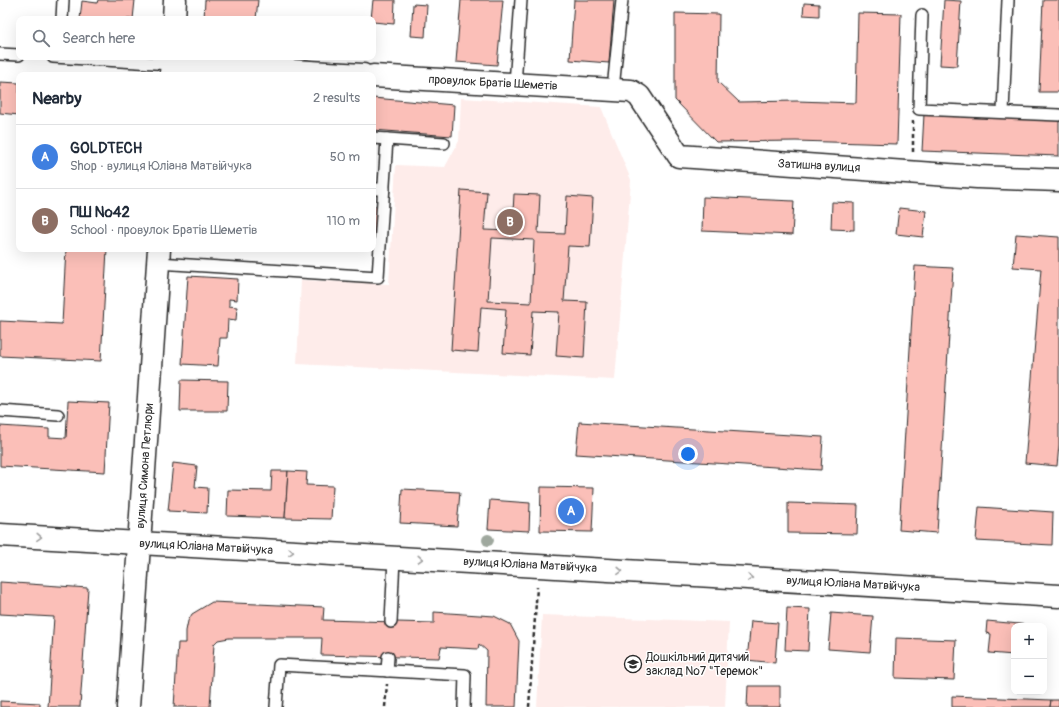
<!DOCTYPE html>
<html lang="en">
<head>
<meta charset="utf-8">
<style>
  body { margin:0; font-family:Pangolin,sans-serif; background:#f6f6f7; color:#1f2937 }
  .controls { position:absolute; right:12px; bottom:12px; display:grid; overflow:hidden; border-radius:8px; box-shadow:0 4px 16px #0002 }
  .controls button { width:36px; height:36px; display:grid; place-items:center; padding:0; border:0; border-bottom:1px solid #e0e1e3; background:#fff; color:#1f2937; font:20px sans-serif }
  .you { position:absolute; left:688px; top:454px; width:14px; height:14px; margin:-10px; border:3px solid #fff; border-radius:50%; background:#1a73e8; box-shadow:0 0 0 6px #1a73e833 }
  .badge { display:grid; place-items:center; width:26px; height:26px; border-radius:50%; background:#b45309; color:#fff; font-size:13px; font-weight:700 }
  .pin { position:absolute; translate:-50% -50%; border:2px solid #fff; box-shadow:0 1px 4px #0006 }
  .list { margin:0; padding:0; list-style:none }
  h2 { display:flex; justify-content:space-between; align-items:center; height:52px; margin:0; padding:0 16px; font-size:17px }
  h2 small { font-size:13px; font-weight:400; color:#747a83 }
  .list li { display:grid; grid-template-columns:26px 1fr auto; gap:12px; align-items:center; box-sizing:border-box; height:64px; padding:0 16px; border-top:1px solid #e0e1e3 }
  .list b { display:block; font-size:15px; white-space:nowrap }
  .list p { margin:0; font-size:13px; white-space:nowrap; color:#747a83 }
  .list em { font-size:13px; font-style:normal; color:#747a83 }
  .icon { flex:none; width:22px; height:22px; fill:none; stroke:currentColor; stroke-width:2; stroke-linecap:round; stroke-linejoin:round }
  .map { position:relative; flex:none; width:1059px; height:707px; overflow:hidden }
  .search { position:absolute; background:#fff; box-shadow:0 4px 16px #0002; left:16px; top:16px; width:360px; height:44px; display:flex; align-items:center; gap:10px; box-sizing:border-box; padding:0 14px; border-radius:8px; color:#747a83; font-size:15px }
  .panel { position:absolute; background:#fff; box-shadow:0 4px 16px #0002; left:16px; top:72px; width:360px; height:180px; border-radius:8px }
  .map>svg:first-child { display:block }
  .built { fill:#feecea }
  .building { fill:#fbbfb8; stroke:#2b2b2b; fill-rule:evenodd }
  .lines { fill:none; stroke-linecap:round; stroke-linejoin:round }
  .service-casing { stroke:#2b2b2b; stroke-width:14 }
  .minor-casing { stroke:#2b2b2b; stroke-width:25 }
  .tertiary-casing { stroke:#2b2b2b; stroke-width:25 }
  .path { stroke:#2b2b2b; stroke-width:2.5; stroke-dasharray:4 3; stroke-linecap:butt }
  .service { stroke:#fff; stroke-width:11 }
  .minor { stroke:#fff; stroke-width:22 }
  .tertiary { stroke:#fff; stroke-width:22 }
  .tree { fill:#9fa89e }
  .oneway { stroke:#a0a0a0 }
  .labels { text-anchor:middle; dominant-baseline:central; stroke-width:3; stroke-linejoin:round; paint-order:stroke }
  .street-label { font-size:12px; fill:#2b2b2b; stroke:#fff }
  .poi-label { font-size:12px; fill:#2b2b2b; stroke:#fff; text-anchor:start }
</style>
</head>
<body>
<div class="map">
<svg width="1059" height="707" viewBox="0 0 1059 707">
  <rect width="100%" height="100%" fill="#fff"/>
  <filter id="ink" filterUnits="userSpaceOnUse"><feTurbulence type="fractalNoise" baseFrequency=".025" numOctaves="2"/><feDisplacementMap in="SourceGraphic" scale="8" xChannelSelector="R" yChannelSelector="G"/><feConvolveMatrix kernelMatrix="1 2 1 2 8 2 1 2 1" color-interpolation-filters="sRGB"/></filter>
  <g filter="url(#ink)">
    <!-- built -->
    <g class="built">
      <path d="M461 98 601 107 631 180 615 380 297 364 301 280 389 284 396 165 445 167 459 141Z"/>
      <path d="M542 615 729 622 725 707H537Z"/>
    </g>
    <!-- building -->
    <g class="building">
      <path d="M98 0H135L133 19H80L82 1 97 3Z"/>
      <path d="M205 0H258L256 19H204Z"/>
      <path d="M373 0H395L394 24 373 22V19H371Z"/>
      <path d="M461 0H503L497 65 456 62Z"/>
      <path d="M574 0H614L609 63 570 60Z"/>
      <path d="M944 0 961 1 957 66 940 65Z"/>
      <path d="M1043 0H1059V92H1039Z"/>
      <path d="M804 3 819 4V16L803 15Z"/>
      <path d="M413 4 427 5 425 37 411 36Z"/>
      <path d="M675 13 719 14 718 82 739 102 797 101 856 103 858 13 901 14 897 144 796 141 716 142 675 100Z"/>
      <path d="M0 82 19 83V115L0 113Z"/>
      <path d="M373 98 454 105 452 136 373 130Z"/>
      <path d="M924 114 1059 119V156L922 151Z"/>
      <path d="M461 190 487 192 484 230 512 231 514 194 540 195 538 233 565 234 567 196 593 198 590 247 568 246 564 301 587 302 584 358 556 356 559 312 533 311 530 355 503 353 506 309 481 307 478 352 451 350ZM492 238 534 240 531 303 488 301Z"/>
      <path d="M703 197 794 201 792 235 702 231Z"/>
      <path d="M832 202 854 203V230L831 229Z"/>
      <path d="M373 206H378L374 245 373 244Z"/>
      <path d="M899 208 926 211 923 237 896 234Z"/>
      <path d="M1016 234 1059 237V445L1057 466 1025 463 1041 269 1013 267Z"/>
      <path d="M66 249H107L101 361 0 356V321L62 324Z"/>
      <path d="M915 266 953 268 937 533 899 530Z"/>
      <path d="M188 276 238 279 237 300 229 299V306L237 307 236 320 228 319 227 338H220L218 366 182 364Z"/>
      <path d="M181 380 228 381 227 411H180Z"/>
      <path d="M68 401 109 403 105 472 0 466V426L49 429V437L66 438Z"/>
      <path d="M579 422 823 437 821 470 576 454Z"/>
      <path d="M173 463 197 466 195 487 208 488 207 513 168 511Z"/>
      <path d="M272 471H288L285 518 227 516 228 490 271 491Z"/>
      <path d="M288 471 307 472 306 485 333 486 331 519 285 518Z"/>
      <path d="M541 487 594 488 592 532 540 531Z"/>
      <path d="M402 489 460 492 457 526 400 523Z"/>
      <path d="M490 500 530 503 529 531 488 529Z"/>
      <path d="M788 503 858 505 857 534 788 533Z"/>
      <path d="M979 507 1053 512 1052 545 976 541Z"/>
      <path d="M0 582 88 588 80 707H48L54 617 0 614Z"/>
      <path d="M212 602 324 607 323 620 434 623V612L494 616 510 624 519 641 516 707H486L487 651 479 644 478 649 441 647 439 658 321 655 322 638H229L218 640 214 644 210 707H174L178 643H186V631L188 621 192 614Z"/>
      <path d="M787 608 810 609 808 651 785 650Z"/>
      <path d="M831 613 873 616 870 652 828 649Z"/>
      <path d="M751 621 778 623 775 663 747 660Z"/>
      <path d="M987 621 1041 626H1014V655L989 653 991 634 986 633Z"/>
      <path d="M896 638 956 640 954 680 895 678Z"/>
      <path d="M748 686H780V707H747Z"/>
      <path d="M952 696 1051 700 1050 707H952Z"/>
      <path d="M1051 700H1059V707H1050Z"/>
      <path d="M0 701 40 703V707H0Z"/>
    </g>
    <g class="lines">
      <!-- service casing -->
      <g class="service-casing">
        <g id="service">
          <path d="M922 15 919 109 1059 115"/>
          <path d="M62 19 63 0"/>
          <path d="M0 54 19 55"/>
          <path d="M53 57 171 64"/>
          <path d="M515 84 521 0"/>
          <path d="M613 89 622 0"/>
          <path d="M1003 112 1008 0"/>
          <path d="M373 138 444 143"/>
          <path d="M373 189H384"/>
          <path d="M158 263 378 277 387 139"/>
          <path d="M0 411 58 415"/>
          <path d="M391 622 394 558"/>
          <path d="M387 671 388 657"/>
          <path d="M276 707 279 665 465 675 464 707"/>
        </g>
      </g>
      <!-- minor casing -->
      <g class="minor-casing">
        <g id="minor">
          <path d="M171 64 363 75"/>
          <path d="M373 76 631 91 639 96 679 156 977 177 1059 180"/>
        </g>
      </g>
      <!-- tertiary casing -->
      <g class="tertiary-casing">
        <g id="tertiary">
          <path d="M174 19 175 0"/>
          <path d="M171 75 172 57"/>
          <path d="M0 535 1059 596"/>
          <path d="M128 707 159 249"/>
        </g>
      </g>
      <!-- path -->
      <g class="path">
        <path d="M913 152V121"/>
        <path d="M385 707 387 684"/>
        <path d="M529 707 537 587"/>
      </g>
      <!-- service -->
      <use href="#service" class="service"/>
      <!-- minor -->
      <use href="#minor" class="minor"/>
      <!-- tertiary -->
      <use href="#tertiary" class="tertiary"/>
    </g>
    <!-- trees -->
    <circle class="tree" cx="488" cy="540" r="6"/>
    <!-- one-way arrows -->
    <defs><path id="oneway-chevron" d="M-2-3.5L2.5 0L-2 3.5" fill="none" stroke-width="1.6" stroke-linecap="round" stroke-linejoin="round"/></defs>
    <g class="oneway">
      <use href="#oneway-chevron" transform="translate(39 537) rotate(3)"/>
      <use href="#oneway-chevron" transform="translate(291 552) rotate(3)"/>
      <use href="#oneway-chevron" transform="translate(420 559) rotate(3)"/>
      <use href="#oneway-chevron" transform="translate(620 571) rotate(3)"/>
      <use href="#oneway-chevron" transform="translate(750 578) rotate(3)"/>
    </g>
  </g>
  <!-- icons -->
  <defs>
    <g id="school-ring" transform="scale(0.9)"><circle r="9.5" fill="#fff" stroke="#2b2b2b" stroke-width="1.5"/><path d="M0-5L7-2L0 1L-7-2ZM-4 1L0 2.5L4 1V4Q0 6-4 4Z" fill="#2b2b2b"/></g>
  </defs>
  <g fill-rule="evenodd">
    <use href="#school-ring" x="633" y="664"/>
  </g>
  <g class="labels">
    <!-- street labels -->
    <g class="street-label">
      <text transform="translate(493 83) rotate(3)">провулок Братів Шеметів</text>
      <text transform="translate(819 166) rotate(3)">Затишна вулиця</text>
      <text transform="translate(145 466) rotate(-86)">вулиця Симона Петлюри</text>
      <text transform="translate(206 547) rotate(3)">вулиця Юліана Матвійчука</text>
      <text transform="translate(530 565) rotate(3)">вулиця Юліана Матвійчука</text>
      <text transform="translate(853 584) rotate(3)">вулиця Юліана Матвійчука</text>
    </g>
    <!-- poi labels -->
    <g class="poi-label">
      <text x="646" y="657">Дошкільний дитячий<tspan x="646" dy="14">заклад №7 "Теремок"</tspan></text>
    </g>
  </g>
</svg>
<div class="controls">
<button>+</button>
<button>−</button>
</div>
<div class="you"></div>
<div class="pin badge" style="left:571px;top:511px;background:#3f7fe0">A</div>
<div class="pin badge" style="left:510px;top:222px;background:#8d6e63">B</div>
<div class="search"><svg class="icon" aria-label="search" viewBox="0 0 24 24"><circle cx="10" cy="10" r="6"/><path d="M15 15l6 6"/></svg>Search here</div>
<section class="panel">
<h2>Nearby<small>2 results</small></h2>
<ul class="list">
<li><span class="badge" style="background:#3f7fe0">A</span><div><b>GOLDTECH</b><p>Shop · вулиця Юліана Матвійчука</p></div><em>50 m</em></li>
<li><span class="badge" style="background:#8d6e63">B</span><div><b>ПШ №42</b><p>School · провулок Братів Шеметів</p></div><em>110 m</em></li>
</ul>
</section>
</div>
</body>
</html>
